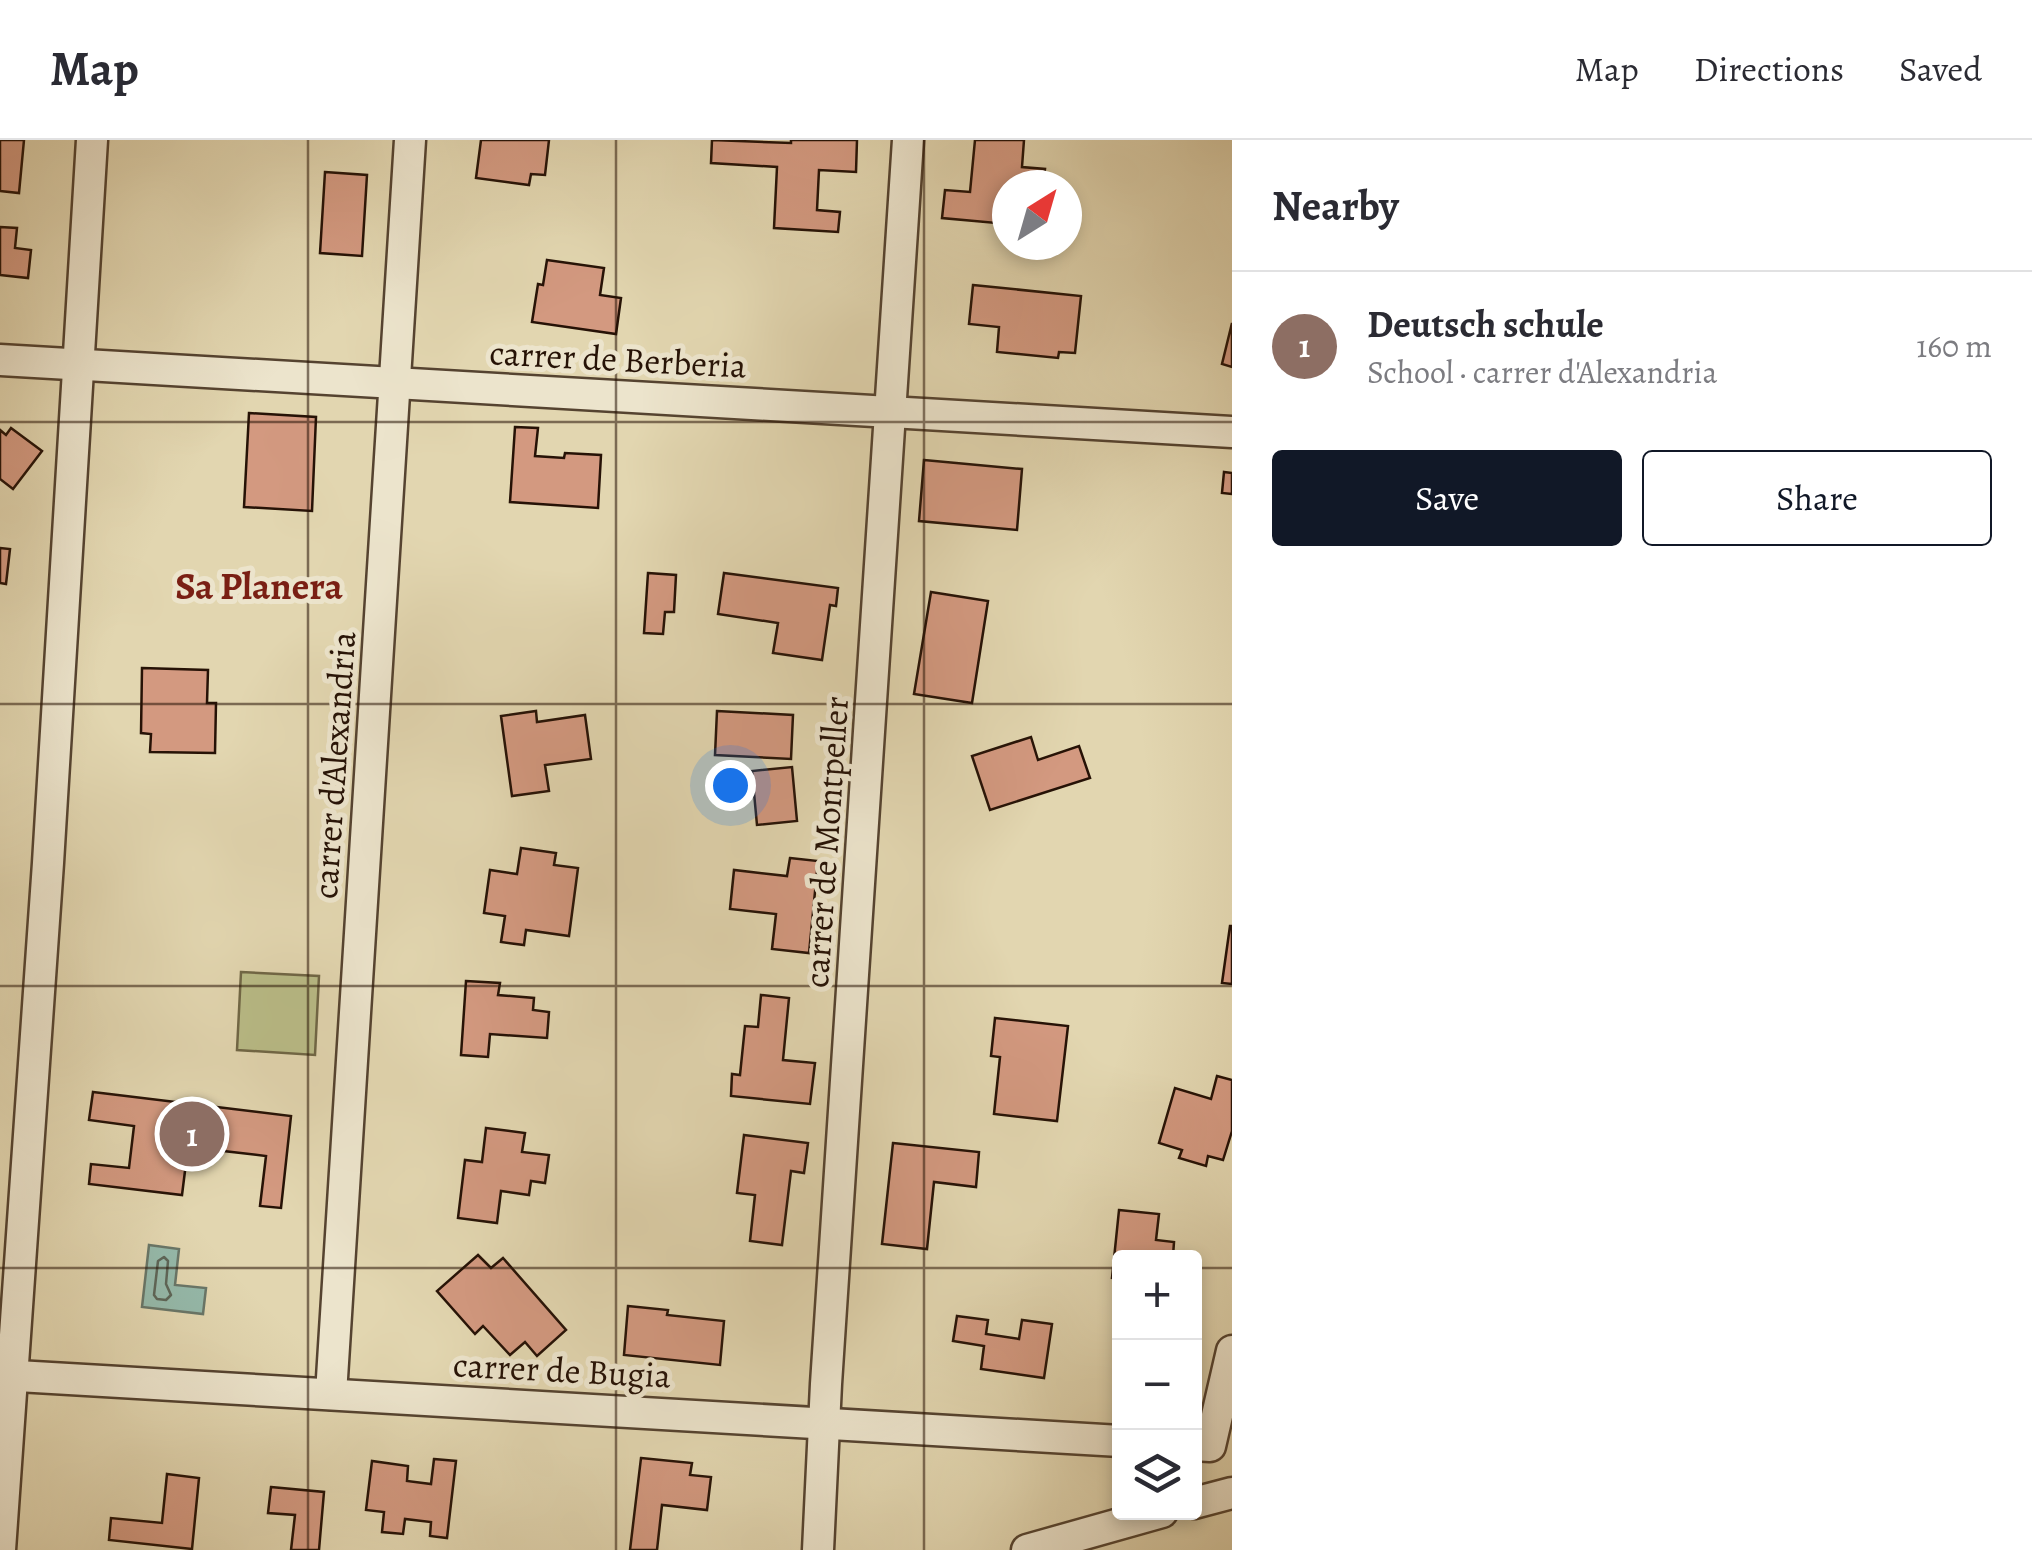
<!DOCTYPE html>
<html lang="en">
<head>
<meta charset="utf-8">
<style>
  body { margin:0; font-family:Alegreya,serif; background:#f2f2f3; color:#2b2b33 }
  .controls { position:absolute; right:30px; bottom:30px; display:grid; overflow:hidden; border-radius:10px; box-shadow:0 5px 15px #0003 }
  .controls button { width:90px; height:90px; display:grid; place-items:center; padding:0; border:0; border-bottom:2px solid #e1e1e2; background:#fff; color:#2b2b33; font:50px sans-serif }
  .compass { position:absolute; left:992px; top:30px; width:90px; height:90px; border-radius:50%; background:#fff; box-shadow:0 5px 15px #0003; rotate:37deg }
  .you { position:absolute; left:730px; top:645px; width:35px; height:35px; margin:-25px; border:8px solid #fff; border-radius:50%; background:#1a73e8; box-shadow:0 0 0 15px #1a73e833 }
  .badge { display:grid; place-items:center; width:65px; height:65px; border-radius:50%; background:#111827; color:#fff; font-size:32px; font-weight:700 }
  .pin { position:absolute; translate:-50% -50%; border:5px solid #fff; box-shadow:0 2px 10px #0006 }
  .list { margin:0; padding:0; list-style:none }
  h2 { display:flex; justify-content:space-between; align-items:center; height:130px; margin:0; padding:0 40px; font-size:42px }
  h2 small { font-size:32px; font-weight:400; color:#7c7c81 }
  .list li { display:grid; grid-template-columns:65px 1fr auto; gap:30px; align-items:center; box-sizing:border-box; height:150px; padding:0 40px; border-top:2px solid #e1e1e2 }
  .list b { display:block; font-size:38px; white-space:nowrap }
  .list p { margin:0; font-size:32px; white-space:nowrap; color:#7c7c81 }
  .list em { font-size:32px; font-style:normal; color:#7c7c81 }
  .actions { display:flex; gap:20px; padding:30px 40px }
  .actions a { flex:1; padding:22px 0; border:2px solid #111827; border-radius:10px; text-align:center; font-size:35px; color:#111827 }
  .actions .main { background:#111827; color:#fff }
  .icon { flex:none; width:55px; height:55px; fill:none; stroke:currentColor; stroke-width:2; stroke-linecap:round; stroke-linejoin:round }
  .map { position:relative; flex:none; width:1232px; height:1410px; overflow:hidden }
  header { display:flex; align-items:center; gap:60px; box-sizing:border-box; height:140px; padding:0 50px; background:#fff; border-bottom:2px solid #e1e1e2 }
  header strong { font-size:48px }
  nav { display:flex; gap:55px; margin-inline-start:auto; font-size:35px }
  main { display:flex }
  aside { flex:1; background:#fff }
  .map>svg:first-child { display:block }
  .green { fill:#b9bc87; stroke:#706746; stroke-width:2.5 }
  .water { fill:#95b9aa; stroke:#697668; stroke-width:2.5 }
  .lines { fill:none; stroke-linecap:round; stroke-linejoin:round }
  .shore { stroke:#5e6658; stroke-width:2.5 }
  .building { fill:#d39980; stroke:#261206; stroke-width:2.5 }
  .street-casing { stroke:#554330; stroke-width:35 }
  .street { stroke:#ece4cc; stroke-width:30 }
  .grid { fill:none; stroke:#261206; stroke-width:2.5; stroke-opacity:0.55 }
  .labels { text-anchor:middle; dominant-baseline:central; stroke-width:10; stroke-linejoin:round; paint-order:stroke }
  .street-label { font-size:35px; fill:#261206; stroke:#ece4cc }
  .neighbourhood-label { font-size:38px; font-weight:bold; fill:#7a1f14; stroke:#ece4cc }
</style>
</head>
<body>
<header>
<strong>Map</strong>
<nav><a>Map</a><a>Directions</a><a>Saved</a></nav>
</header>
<main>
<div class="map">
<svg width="1232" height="1410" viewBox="0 0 1232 1410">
  <rect width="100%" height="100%" fill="#e2d6b0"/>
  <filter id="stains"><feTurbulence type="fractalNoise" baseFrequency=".002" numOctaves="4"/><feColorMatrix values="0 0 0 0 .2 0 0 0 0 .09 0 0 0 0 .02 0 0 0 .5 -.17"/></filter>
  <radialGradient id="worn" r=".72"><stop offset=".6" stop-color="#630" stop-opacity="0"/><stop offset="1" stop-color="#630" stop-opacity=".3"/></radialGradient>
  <!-- green -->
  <path class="green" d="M241 832 319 836 315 915 237 910Z"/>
  <!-- water -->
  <path class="water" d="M149 1105 179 1109 175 1145 206 1148 203 1174 142 1167Z"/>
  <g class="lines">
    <!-- shore -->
    <path class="shore" d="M164 1117 168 1121 166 1144 171 1155 166 1160 157 1159 154 1155 158 1121Z"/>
  </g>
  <!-- building -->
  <g class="building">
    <path d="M0 0H24L19 53 0 51Z"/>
    <path d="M481 0H549L545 35 531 34 529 45 476 38Z"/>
    <path d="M712 0 791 3V0H857L856 32 819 30 817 70 840 72 838 92 774 88 777 27 711 23Z"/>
    <path d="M975 0H1024L1022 27 1045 29 1043 45H1007V84L942 78 945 50 970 52Z"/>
    <path d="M325 32 367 35 362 116 320 113Z"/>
    <path d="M0 87 17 88 15 108 31 110 28 138 0 135Z"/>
    <path d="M547 120 604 128 600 155 621 158 616 194 532 182 538 144 543 145Z"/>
    <path d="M973 145 1081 156 1075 213 1059 212 1058 218 997 212 999 187 969 184Z"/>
    <path d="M1232 183V227L1222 224Z"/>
    <path d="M249 273 316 277 312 371 244 367Z"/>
    <path d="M515 287 538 288 535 316 564 318 565 313 601 315 598 368 510 362Z"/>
    <path d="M11 288 42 311 13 349 0 339V290L6 295Z"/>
    <path d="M924 320 1022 329 1017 390 919 381Z"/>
    <path d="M1224 332 1232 333V354L1222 353Z"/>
    <path d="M0 408 10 409 6 444 0 443Z"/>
    <path d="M648 433 676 435 674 472H665L663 494 644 493Z"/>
    <path d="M724 433 838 448 836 466 830 465 822 520 773 513 778 483 718 474Z"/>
    <path d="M931 452 988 461 972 563 914 554Z"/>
    <path d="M142 528 208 530 207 563H216L215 613 150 612 151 594 141 593Z"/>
    <path d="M536 571 537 582 585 575 591 619 545 625 549 651 512 656 501 576Z"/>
    <path d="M717 571 793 575 791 619 715 615Z"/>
    <path d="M1031 597 1038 620 1079 606 1090 638 990 670 972 616Z"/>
    <path d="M792 627 797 681 757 685 752 631Z"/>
    <path d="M521 708 556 713 554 725 578 728 569 796 526 790 524 805 501 802 505 776 484 773 490 730 517 734Z"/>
    <path d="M790 718 818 721 809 813 772 809 776 774 730 769 734 730 787 736Z"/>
    <path d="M1230 786H1232V844L1222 843Z"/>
    <path d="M466 841 500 843 498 855 534 858 533 870 549 872 547 898 490 894 488 917 461 915Z"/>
    <path d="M761 855 789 858 783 920 815 923 810 964 731 956 732 934 740 935 745 886 758 887Z"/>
    <path d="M995 878 1068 886 1057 981 994 974 1000 917 991 916Z"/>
    <path d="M1217 936 1232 940V991L1223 1020 1208 1016 1206 1026 1179 1018 1182 1010 1159 1003 1175 948 1211 959Z"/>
    <path d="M93 952 291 976 281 1068 260 1066 266 1016 188 1007 182 1055 89 1044 91 1024 129 1028 134 986 89 980Z"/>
    <path d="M486 988 525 993 522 1012 549 1015 545 1043 531 1041 529 1055 501 1051 497 1083 458 1078 465 1020 482 1022Z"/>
    <path d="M744 995 808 1003 804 1033 791 1031 782 1105 750 1101 755 1055 737 1053Z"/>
    <path d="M893 1003 979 1012 976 1047 934 1042 927 1109 882 1104Z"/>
    <path d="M1119 1070 1159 1074 1156 1100 1174 1102 1173 1116 1144 1113V1118H1120V1139L1112 1138Z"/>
    <path d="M478 1115 491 1128 503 1118 566 1190 537 1216 525 1202 510 1215 483 1186 475 1194 437 1151Z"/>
    <path d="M628 1166 668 1170 667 1175 724 1181 720 1225 624 1215Z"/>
    <path d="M957 1176 988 1180 986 1194 1019 1199 1022 1180 1052 1184 1044 1238 981 1229 984 1206 953 1201Z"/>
    <path d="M641 1318 692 1323 690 1335 711 1337 707 1370 662 1365 657 1410H630Z"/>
    <path d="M434 1319 456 1321 447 1398 430 1396 431 1382 405 1379 403 1394 382 1392 384 1372 366 1370 372 1321 408 1326 407 1341 431 1344Z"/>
    <path d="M167 1334 199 1338 192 1409 109 1400 111 1378 162 1383Z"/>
    <path d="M271 1347 324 1352 319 1410H291L295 1375 268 1373Z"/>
  </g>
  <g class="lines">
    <!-- street casing -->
    <g class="street-casing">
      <g id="street">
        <path d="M0 220 1232 292"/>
        <path d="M0 1235 1120 1301"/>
        <path d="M331 1254 410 0"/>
        <path d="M1194 1305 1210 1306 1232 1211"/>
        <path d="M1194 1363 1232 1353"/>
        <path d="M0 1410 48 723 92 0"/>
        <path d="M818 1410 826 1244 908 0"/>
        <path d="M1027 1410 1162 1372"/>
      </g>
    </g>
    <!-- street -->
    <use href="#street" class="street"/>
  </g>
  <!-- grid -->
  <path class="grid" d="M308 0V1410M616 0V1410M924 0V1410M0 282H1232M0 564H1232M0 846H1232M0 1128H1120M1194 1128H1232"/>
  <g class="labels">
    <!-- street labels -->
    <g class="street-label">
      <text transform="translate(618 219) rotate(3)">carrer de Berberia</text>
      <text transform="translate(334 625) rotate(-86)">carrer d'Alexandria</text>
      <text transform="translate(826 702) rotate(-86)">carrer de Montpeller</text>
      <text transform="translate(562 1230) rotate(3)">carrer de Bugia</text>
    </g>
    <!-- neighbourhood labels -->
    <g class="neighbourhood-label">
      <text x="259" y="446">Sa Planera</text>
    </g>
  </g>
  <rect width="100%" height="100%" filter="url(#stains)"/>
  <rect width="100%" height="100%" fill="url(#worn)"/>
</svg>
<div class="controls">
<button>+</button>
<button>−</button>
<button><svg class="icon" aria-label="layers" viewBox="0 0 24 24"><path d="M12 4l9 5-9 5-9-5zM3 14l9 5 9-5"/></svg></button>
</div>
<svg class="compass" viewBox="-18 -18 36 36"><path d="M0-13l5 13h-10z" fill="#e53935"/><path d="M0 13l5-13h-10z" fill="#7c7c81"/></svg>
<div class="you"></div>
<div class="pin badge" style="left:192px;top:994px;background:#8d6e63">1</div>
</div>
<aside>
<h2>Nearby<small></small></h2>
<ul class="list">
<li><span class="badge" style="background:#8d6e63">1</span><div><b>Deutsch schule</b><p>School · carrer d'Alexandria</p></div><em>160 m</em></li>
</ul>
<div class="actions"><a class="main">Save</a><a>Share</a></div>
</aside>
</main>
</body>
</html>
